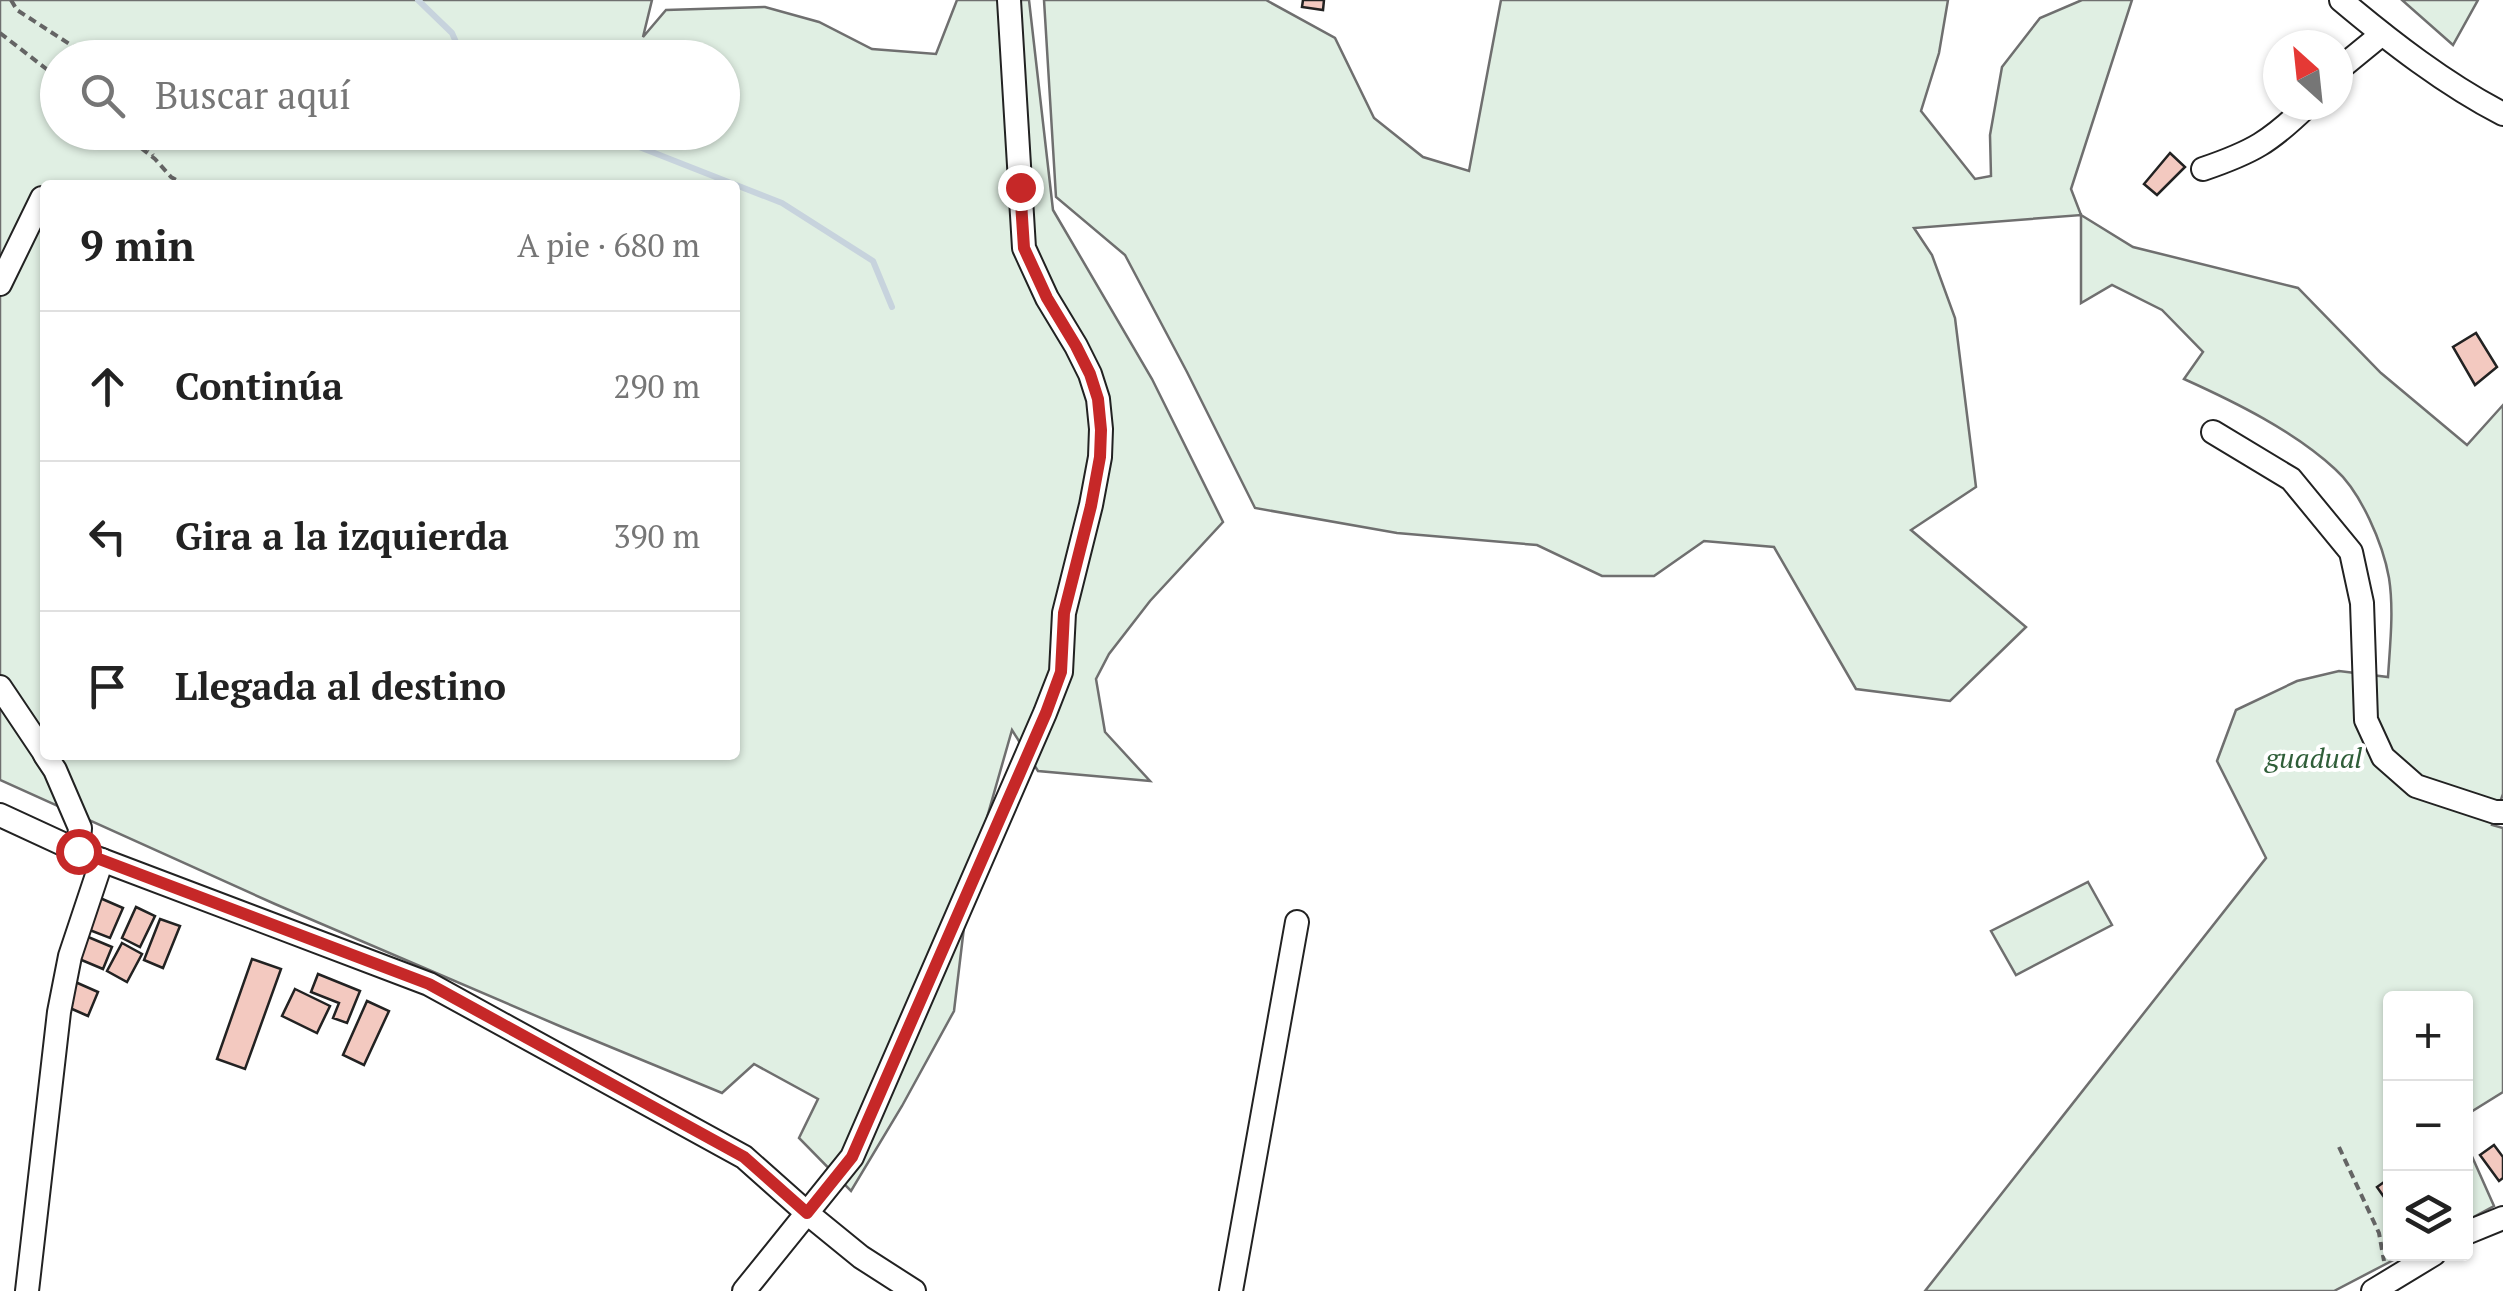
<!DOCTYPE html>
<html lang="es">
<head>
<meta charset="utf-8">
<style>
  body { margin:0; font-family:"PT Serif",serif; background:#f6f6f6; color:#222 }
  .controls { position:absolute; right:30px; bottom:30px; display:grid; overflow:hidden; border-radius:10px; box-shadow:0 2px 8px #0004 }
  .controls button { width:90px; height:90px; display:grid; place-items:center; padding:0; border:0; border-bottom:2px solid #e0e0e0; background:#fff; color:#222; font:50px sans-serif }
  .compass { position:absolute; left:2263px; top:30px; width:90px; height:90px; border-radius:50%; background:#fff; box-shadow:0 2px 8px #0004; rotate:333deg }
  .stop { position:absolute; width:30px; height:30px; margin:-22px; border:8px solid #c62828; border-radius:50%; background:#fff }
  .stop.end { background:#c62828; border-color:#fff; box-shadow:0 2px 10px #0008 }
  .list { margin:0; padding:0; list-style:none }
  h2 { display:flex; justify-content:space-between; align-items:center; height:130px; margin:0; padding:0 40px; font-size:42px }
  h2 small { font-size:32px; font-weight:400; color:#767676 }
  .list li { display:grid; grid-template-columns:65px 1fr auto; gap:30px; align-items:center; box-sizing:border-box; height:150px; padding:0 40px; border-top:2px solid #e0e0e0 }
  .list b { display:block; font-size:38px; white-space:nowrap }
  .list em { font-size:32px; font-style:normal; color:#767676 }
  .icon { flex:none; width:55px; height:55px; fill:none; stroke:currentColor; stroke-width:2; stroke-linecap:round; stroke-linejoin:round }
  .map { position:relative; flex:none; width:2503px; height:1291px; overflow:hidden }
  .search { position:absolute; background:#fff; box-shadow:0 2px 8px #0004; left:40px; top:40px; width:700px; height:110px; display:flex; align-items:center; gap:25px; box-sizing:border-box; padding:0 35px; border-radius:55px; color:#767676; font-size:38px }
  .panel { position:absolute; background:#fff; box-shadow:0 2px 8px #0004; left:40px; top:180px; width:700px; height:580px; border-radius:10px }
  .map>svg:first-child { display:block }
  .green { fill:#e0efe3; stroke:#6f6f6f; stroke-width:2.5; fill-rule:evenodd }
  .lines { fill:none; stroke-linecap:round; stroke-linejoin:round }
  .stream { stroke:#c7d3dd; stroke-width:6 }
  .building { fill:#f3c9c0; stroke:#222; stroke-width:2.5 }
  .minor-casing { stroke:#222; stroke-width:26 }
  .path { stroke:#646464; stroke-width:4; stroke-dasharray:8 5; stroke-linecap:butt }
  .minor { stroke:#fff; stroke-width:22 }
  .route { stroke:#c62828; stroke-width:12 }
  .labels { text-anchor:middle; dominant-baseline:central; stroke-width:8; stroke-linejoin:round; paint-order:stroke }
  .park-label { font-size:28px; font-style:italic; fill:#2f5e38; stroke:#fff }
</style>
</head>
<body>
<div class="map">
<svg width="2503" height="1291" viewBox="0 0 2503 1291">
  <rect width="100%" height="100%" fill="#fff"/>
  <!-- green -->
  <g class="green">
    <path d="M0 0H652L643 37 666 10 765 7 819 22 872 49 936 54 957 0H1029L1053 210 1152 379 1223 522 1150 601 1109 654 1096 679 1105 732 1150 781 1038 771 1012 730 970 877 954 1011 902 1106 851 1191 799 1138 818 1099 754 1064 722 1093 562 1027 275 904 0 780ZM58 58H722V132H58ZM45 185H735V755H45Z"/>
    <path d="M1044 0H1266L1335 38 1374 118 1423 157 1469 171 1501 0H1948L1939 53 1921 111 1975 179 1991 176 1990 135 2002 67 2040 18 2082 0H2132L2071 189 2081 215 2133 247 2298 288 2381 373 2467 445 2503 405V794L2492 825 2503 828V1092L2466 1115V998H2390V1254H2405L2334 1291H1925L2266 858 2217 761 2236 710 2297 681 2339 671 2388 677C2390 645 2394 610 2389 578 2383 544 2361 492 2335 469 2294 431 2235 402 2184 379L2203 352 2162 310 2112 285 2081 303V215L1914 228 1932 255 1955 318 1976 487 1911 530 2026 627 1950 701 1856 689 1774 547 1704 541 1654 576H1602L1537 545 1397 533 1255 508 1187 372 1125 255 1056 197Z"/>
    <path d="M2402 0H2478L2453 45Z"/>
    <path d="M2088 882 2112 925 2016 975 1991 931Z"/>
    <path d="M2466 1143 2494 1206 2466 1221Z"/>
  </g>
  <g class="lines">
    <!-- stream -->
    <g class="stream">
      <path d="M418 0 452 33 463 58"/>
      <path d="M558 132 624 141 782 203 873 261 892 307"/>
    </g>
  </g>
  <!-- building -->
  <g class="building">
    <path d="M1303 0H1324L1323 10 1302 7Z"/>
    <path d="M2170 153 2185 167 2157 195 2144 184Z"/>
    <path d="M2476 333 2497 367 2475 385 2453 347Z"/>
    <path d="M100 898 123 908 110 938 87 929Z"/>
    <path d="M136 907 155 916 140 947 122 938Z"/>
    <path d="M160 919 180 926 163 968 144 960Z"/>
    <path d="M81 934 112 947 103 969 72 956Z"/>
    <path d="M122 943 142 954 127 982 107 971Z"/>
    <path d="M252 959 281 969 245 1069 217 1059Z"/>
    <path d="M318 974 360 991 347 1023 333 1018 339 1003 311 992Z"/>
    <path d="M73 981 98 992 88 1016 63 1005Z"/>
    <path d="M295 989 330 1006 317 1033 282 1016Z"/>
    <path d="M367 1001 389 1011 364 1065 343 1055Z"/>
    <path d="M2494 1145 2503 1157V1178L2499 1181 2480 1155Z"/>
    <path d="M2387 1180 2390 1184V1193L2384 1197 2377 1187Z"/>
  </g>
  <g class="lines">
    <!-- minor casing -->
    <g class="minor-casing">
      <g id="minor">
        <path d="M2341 0C2391 42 2445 84 2503 114"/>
        <path d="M2338 70 2382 34"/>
        <path d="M2203 169C2253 152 2270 142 2308 105"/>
        <path d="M0 284 42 198"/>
        <path d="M2213 432 2291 479 2351 552 2362 603 2366 720 2383 757 2416 786 2495 812H2503"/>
        <path d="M0 687 45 754"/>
        <path d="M45 755 55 770 80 828 78 851"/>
        <path d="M0 815 78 851 429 984 744 1157 807 1213 861 1257 914 1291"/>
        <path d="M2466 1233 2503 1218"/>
        <path d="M27 1291 59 1012 70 956 102 860"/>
        <path d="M744 1291 852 1157 1045 713 1061 672 1064 613 1091 505 1100 457 1101 429 1098 399 1090 374 1076 346 1047 298 1024 248 1009 0"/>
        <path d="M1231 1291 1297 922"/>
        <path d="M2373 1291 2434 1254"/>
      </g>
    </g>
    <!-- path -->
    <g class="path">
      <path d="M11 0 17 10 91 58"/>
      <path d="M0 33 58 78"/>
      <path d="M121 132 155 159 171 177 185 185"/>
      <path d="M139 132 153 155"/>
      <path d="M2339 1147 2379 1233 2384 1261"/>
    </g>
    <!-- minor -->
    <use href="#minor" class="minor"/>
  </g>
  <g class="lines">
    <!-- route -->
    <path class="route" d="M78 851 429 984 744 1157 807 1213 852 1157 1046 713 1061 672 1064 613 1091 506 1100 457 1101 430 1098 399 1090 374 1076 346 1047 298 1024 248 1020 187"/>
  </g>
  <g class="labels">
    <!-- park labels -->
    <g class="park-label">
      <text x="2314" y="757">guadual</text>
    </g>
  </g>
</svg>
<div class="controls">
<button>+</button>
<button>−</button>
<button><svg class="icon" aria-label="layers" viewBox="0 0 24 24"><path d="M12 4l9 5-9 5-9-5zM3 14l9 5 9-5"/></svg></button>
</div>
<svg class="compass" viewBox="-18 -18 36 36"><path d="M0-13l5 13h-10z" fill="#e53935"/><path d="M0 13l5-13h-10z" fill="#767676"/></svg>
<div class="stop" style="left:78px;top:851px"></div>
<div class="stop end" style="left:1020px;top:187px"></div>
<div class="search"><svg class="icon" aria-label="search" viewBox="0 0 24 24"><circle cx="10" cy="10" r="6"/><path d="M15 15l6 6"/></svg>Buscar aquí</div>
<section class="panel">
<h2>9 min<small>A pie · 680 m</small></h2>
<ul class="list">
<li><svg class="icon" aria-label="ahead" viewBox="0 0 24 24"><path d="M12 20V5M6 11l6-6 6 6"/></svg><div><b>Continúa</b></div><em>290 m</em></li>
<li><svg class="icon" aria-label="left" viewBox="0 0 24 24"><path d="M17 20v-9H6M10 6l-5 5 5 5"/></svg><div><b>Gira a la izquierda</b></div><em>390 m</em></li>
<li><svg class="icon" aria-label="arrive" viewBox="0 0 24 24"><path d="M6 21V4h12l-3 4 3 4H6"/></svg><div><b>Llegada al destino</b></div></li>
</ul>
</section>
</div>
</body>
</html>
